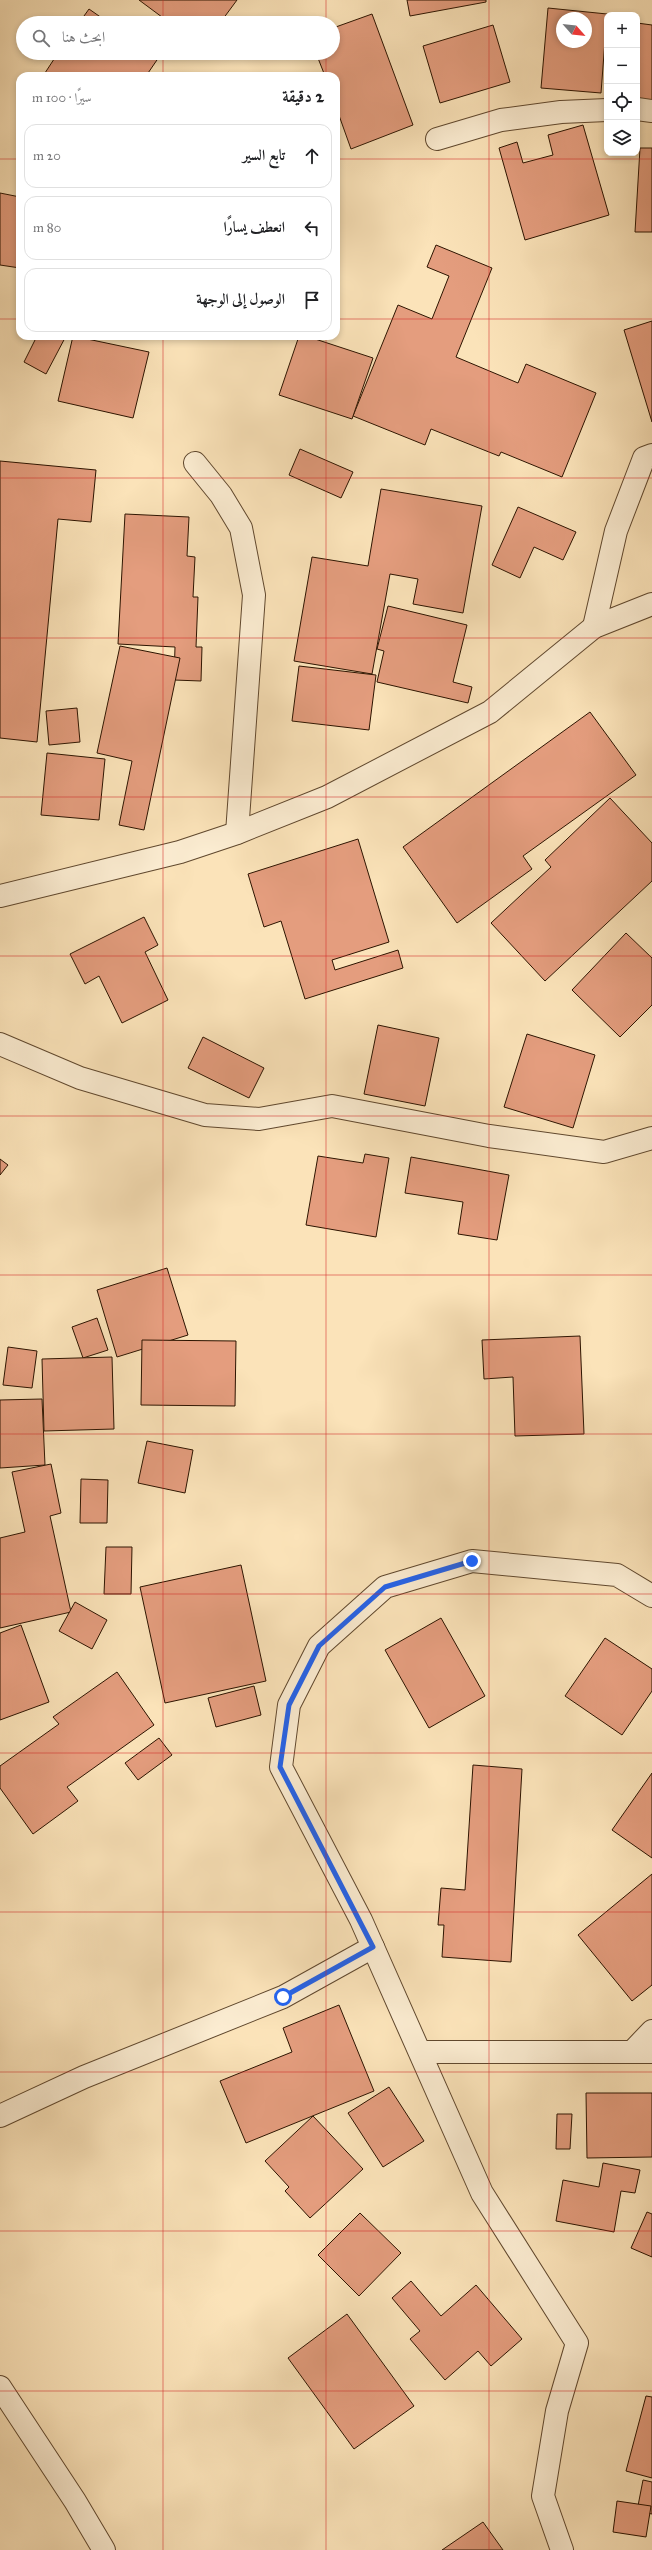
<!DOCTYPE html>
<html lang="ar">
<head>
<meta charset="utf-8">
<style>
  body { margin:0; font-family:"IM FELL Great Primer",Amiri,serif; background:#f6f6f6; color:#202124; direction:rtl }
  .controls { position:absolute; right:12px; top:12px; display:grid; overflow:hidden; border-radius:8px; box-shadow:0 2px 6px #0003 }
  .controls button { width:36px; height:36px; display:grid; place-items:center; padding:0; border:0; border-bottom:1px solid #e0e0e0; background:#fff; color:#202124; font:20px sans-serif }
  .compass { position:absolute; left:556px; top:12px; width:36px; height:36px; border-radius:50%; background:#fff; box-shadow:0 2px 6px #0003; rotate:117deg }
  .stop { position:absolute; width:12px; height:12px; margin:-9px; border:3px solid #2563eb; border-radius:50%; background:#fff }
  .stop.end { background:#2563eb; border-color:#fff; box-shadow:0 1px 4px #0008 }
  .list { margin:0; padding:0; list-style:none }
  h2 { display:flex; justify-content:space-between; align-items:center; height:52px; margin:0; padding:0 16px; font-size:17px }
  h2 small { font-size:13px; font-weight:400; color:#757577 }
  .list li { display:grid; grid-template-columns:26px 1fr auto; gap:12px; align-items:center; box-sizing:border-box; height:64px; margin:0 8px 8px; padding:0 8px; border:1px solid #e0e0e0; border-radius:12px }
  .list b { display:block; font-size:15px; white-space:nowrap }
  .list em { font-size:13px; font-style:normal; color:#757577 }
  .icon { flex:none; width:22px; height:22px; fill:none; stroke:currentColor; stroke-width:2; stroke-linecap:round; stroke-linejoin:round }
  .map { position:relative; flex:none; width:652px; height:2550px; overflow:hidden; direction:ltr }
  .search { position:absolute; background:#fff; box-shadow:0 2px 6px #0003; left:16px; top:16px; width:324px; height:44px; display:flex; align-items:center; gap:10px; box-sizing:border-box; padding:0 14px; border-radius:22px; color:#757577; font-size:15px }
  .panel { position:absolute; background:#fff; box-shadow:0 2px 6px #0003; left:16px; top:72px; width:324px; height:268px; border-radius:12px; direction:rtl }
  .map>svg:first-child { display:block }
  .building { fill:#e49d7e; stroke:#2d1400; fill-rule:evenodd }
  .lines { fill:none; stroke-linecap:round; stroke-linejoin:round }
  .minor-casing { stroke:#60482e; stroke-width:24 }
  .minor { stroke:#fcedd2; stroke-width:22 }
  .route { stroke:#2563eb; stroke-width:5 }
  .grid { fill:none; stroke:#d62828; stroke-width:1; stroke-opacity:0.55 }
</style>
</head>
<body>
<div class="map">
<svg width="652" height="2550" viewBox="0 0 652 2550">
  <rect width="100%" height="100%" fill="#fbe3b9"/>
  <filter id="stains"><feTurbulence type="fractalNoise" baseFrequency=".005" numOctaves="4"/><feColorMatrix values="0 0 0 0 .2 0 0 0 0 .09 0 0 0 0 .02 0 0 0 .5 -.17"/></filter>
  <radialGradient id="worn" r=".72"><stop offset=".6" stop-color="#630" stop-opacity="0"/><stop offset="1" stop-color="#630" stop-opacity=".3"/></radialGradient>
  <!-- building -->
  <g class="building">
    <path d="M139 0H237L220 23H170Z"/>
    <path d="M407 0H486V2L410 16Z"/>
    <path d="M548 8 607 14 601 93 541 88ZM562 18H586V42H562Z"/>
    <path d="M89 9 109 23H79Z"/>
    <path d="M372 14 413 125 351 149 336 107V76H325L316 53H333V28Z"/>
    <path d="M637 23 652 25V102L637 100Z"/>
    <path d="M493 25 510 82 440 103 423 46Z"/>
    <path d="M58 53H153L159 57 146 76H43Z"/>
    <path d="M583 125 609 215 525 240 499 148 517 142 523 163 553 155 548 135Z"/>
    <path d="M640 148H652V232H635Z"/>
    <path d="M0 193 20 197V268L0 265Z"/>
    <path d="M436 245 492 268 456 357 518 383 526 364 596 393 562 477 501 452 499 456 431 429 425 445 353 416 398 305 432 319 449 276 427 267Z"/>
    <path d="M652 321V422L624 330Z"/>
    <path d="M37 336H66L46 374 24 362Z"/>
    <path d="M73 336 149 352 133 418 58 401Z"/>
    <path d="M299 336H306L373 358 352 419 279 395Z"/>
    <path d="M300 449 353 472 341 498 289 475Z"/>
    <path d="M0 461 96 470 91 522 58 519 37 742 0 738Z"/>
    <path d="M381 489 482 506 463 613 413 604 418 579 390 574 372 674 294 661 312 557 368 566Z"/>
    <path d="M518 507 576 532 563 560 534 547 520 578 492 565Z"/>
    <path d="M125 514 189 517 187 556 195 557 193 597H198L196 647H202L201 681 174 680 175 647 118 644Z"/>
    <path d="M388 606 467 625 453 682 472 687 468 703 377 682 384 651 377 649Z"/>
    <path d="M120 646 180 658 144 830 119 825 132 761 97 753Z"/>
    <path d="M299 666 376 675 369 730 292 721Z"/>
    <path d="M77 708 80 742 49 745 46 711Z"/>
    <path d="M590 712 636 775 523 856 532 869 457 923 403 847Z"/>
    <path d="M47 753 105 759 99 820 41 815Z"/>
    <path d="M610 798 652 843V881L545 981 491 923 551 867 545 860Z"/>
    <path d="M358 839 389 942 332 960 335 970 398 950 403 968 305 999 281 921 264 927 248 874Z"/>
    <path d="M144 917 158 945 145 952 168 1000 122 1023 99 976 85 984 70 954Z"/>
    <path d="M626 933 652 958V1005L620 1037 572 990Z"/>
    <path d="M378 1025 439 1038 425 1106 364 1094Z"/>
    <path d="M527 1034 595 1055 573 1128 504 1107Z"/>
    <path d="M203 1037 264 1068 249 1098 188 1068Z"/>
    <path d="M365 1154 389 1158 376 1237 306 1225 318 1156 363 1163Z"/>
    <path d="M411 1157 509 1175 497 1240 458 1234 463 1202 405 1193Z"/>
    <path d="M0 1159 8 1165 0 1175Z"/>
    <path d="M167 1268 188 1335 117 1357 97 1290Z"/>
    <path d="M97 1318 108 1350 83 1358 72 1327Z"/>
    <path d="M580 1336 584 1434 515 1436 513 1377 484 1379 482 1340Z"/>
    <path d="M142 1340 236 1341 235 1406 141 1405Z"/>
    <path d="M8 1347 37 1351 32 1388 3 1385Z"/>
    <path d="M112 1357 114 1429 44 1431 42 1359Z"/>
    <path d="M42 1399 45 1465 0 1468V1400Z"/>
    <path d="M147 1441 193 1450 185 1493 138 1483Z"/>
    <path d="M51 1464 61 1513 50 1516 71 1612 0 1628V1538L25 1532 12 1472Z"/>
    <path d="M81 1479 108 1480 107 1523H80Z"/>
    <path d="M106 1547H132L131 1594H104Z"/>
    <path d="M241 1565 266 1681 165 1703 140 1587Z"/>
    <path d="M75 1602 107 1620 92 1649 59 1631Z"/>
    <path d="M441 1618 485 1696 429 1728 385 1650Z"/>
    <path d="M21 1625 49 1702 0 1720V1633Z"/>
    <path d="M605 1638 652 1669V1691L622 1735 565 1696Z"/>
    <path d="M117 1672 154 1725 67 1787 78 1801 33 1834 0 1788V1766L59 1724 53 1717Z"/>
    <path d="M254 1686 261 1715 216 1727 208 1698Z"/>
    <path d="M159 1738 172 1755 138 1780 125 1763Z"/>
    <path d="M473 1765 522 1769 511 1962 442 1957 444 1925H438L441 1888 465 1890Z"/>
    <path d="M652 1773V1858L612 1830Z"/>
    <path d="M652 1874V1985L632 2001 578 1935Z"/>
    <path d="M339 2005 374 2091 246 2143 220 2081 292 2052 283 2028Z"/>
    <path d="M389 2087 424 2141 383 2167 348 2113Z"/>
    <path d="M586 2093H652V2157L587 2158Z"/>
    <path d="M557 2114H572L570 2149H556Z"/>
    <path d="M313 2116 363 2169 310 2218 285 2191 289 2187 265 2161Z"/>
    <path d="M603 2163 640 2170 635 2193 621 2191 614 2232 556 2221 563 2180 599 2187Z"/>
    <path d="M647 2212 652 2214V2257L631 2248Z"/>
    <path d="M360 2213 401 2253 359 2296 318 2255Z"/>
    <path d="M411 2281 441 2316 476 2285 522 2339 491 2366 478 2351 445 2380 410 2339 420 2331 392 2298Z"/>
    <path d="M347 2314 414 2406 354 2449 288 2358Z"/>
    <path d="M646 2396 652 2397V2478L626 2471Z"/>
    <path d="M643 2480 652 2482V2514L637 2511Z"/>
    <path d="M617 2501 651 2506 646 2537 613 2532Z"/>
    <path d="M483 2522 503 2550H442Z"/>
  </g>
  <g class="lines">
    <!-- minor casing -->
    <g class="minor-casing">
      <g id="minor">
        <path d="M637 109 652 111"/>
        <path d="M437 139 501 120 561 112 607 110"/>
        <path d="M195 463 221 495 241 528 254 595 237 833"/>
        <path d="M594 627 616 531 644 458 652 455"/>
        <path d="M0 896 180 852 237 833 327 797 490 712 594 627 652 604"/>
        <path d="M0 1044 80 1078 205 1115 259 1119 332 1106 489 1136 604 1152 652 1138"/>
        <path d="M421 2052H652"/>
        <path d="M632 2052 652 2031"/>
        <path d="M0 2116 84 2077 283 1997 373 1947"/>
        <path d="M0 2387 75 2501 104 2550"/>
        <path d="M562 2550 543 2496 557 2411 577 2343 482 2193 361 1920 281 1767 289 1705 319 1646 385 1587 472 1561 617 1575 652 1596"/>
      </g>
    </g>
    <!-- minor -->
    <use href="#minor" class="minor"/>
  </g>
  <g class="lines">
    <!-- route -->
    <path class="route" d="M283 1997 373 1947 280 1767 289 1705 319 1646 385 1587 472 1561"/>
  </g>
  <!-- grid -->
  <path class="grid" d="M163 0V23M326 0V23M489 0V2550M163 53V76M326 53V76M0 159H20M336 159H652M0 319H20M336 319H652M163 336V2550M326 336V2550M0 478H652M0 638H652M0 797H652M0 956H652M0 1116H652M0 1275H652M0 1434H652M0 1594H652M0 1753H652M0 1912H652M0 2072H652M0 2231H652M0 2391H652"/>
  <rect width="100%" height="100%" filter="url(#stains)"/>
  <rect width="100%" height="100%" fill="url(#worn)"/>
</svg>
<div class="controls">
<button>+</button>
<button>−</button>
<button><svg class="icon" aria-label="locate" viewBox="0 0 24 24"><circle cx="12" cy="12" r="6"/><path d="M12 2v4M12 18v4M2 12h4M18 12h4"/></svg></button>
<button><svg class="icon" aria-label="layers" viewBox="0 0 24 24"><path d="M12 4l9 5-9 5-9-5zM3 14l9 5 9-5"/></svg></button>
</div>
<svg class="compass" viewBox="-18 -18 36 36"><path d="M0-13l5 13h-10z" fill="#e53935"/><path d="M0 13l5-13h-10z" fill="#757577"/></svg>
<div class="stop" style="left:283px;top:1997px"></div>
<div class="stop end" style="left:472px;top:1561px"></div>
<div class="search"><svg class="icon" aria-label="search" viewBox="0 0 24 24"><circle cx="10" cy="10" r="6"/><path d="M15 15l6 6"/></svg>ابحث هنا</div>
<section class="panel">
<h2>2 دقيقة<small>سيرًا · 100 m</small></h2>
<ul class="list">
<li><svg class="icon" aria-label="ahead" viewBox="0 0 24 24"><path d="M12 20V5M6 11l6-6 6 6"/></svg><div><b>تابع السير</b></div><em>20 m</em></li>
<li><svg class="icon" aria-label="left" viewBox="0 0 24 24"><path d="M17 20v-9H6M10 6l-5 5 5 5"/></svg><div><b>انعطف يسارًا</b></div><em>80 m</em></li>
<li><svg class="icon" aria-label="arrive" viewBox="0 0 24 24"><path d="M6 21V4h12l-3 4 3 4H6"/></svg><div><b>الوصول إلى الوجهة</b></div></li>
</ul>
</section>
</div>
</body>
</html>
